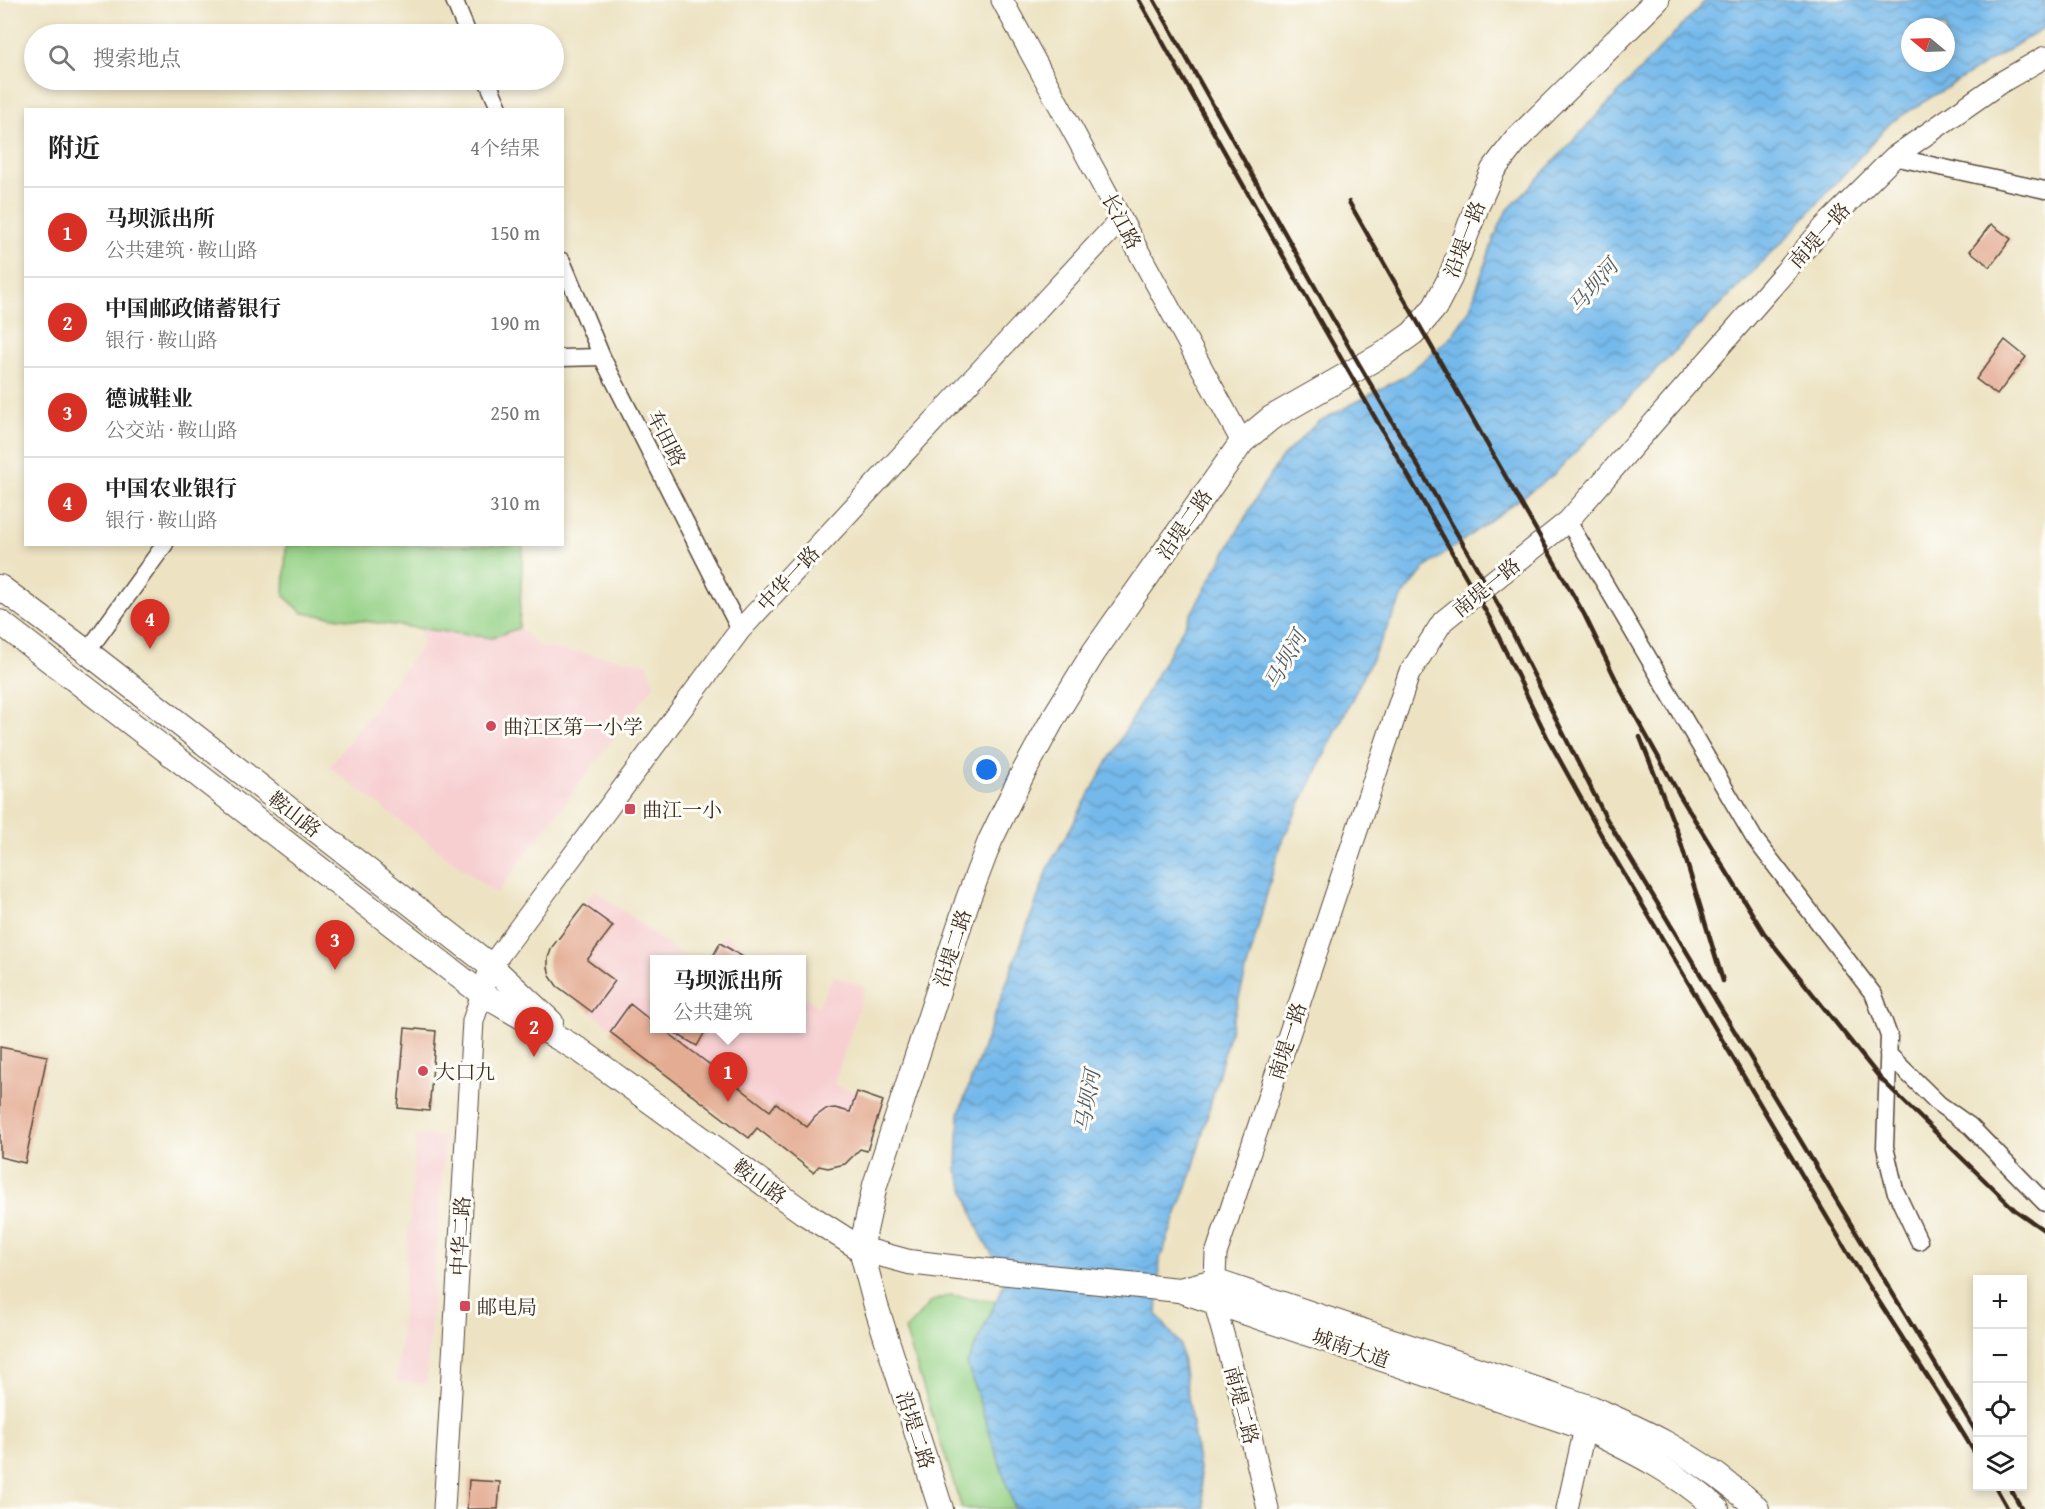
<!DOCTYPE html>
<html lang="zh">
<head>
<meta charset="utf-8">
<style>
  body { margin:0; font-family:"Gentium Book Plus","Noto Serif SC",serif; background:#f6f6f6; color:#222 }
  .controls { position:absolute; right:18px; bottom:18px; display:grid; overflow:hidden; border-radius:0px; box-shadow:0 3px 9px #0003 }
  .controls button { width:54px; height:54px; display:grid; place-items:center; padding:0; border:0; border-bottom:2px solid #e0e0e0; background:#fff; color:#222; font:30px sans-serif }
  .compass { position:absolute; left:1901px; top:18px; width:54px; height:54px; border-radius:50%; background:#fff; box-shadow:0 3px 9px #0003; rotate:289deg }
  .you { position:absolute; left:987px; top:770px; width:21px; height:21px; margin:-15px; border:4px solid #fff; border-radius:50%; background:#1a73e8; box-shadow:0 0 0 9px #1a73e833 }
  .badge { display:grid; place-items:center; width:39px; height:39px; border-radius:50%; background:#d93025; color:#fff; font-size:20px; font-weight:700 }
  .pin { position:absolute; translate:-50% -50px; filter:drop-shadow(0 2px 3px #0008) }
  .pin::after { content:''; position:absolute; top:32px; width:21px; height:18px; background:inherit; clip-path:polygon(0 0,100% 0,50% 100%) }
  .popup { position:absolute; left:650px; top:955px; width:156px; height:78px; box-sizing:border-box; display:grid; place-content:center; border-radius:0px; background:#fff; filter:drop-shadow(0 2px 4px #0005); font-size:20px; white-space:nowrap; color:#767676 }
  .popup b { font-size:22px; color:#222 }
  .popup::after { content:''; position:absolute; left:50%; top:100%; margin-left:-12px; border:12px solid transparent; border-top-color:#fff }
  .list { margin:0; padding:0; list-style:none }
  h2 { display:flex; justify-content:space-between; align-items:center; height:78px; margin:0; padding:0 24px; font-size:26px }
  h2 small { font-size:20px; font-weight:400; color:#767676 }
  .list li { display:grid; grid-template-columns:39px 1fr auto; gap:18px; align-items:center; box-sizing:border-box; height:90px; padding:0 24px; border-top:2px solid #e0e0e0 }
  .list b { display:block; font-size:22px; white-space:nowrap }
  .list p { margin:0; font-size:20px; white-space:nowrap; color:#767676 }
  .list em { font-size:20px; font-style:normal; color:#767676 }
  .icon { flex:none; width:33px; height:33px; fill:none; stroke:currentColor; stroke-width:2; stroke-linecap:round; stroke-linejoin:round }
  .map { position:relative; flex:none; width:2045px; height:1509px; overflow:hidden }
  .search { position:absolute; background:#fff; box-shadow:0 3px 9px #0003; left:24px; top:24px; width:540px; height:66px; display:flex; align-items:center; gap:15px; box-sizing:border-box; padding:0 21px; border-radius:33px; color:#767676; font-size:22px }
  .panel { position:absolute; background:#fff; box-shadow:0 3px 9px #0003; left:24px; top:108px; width:540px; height:438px; border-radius:0px }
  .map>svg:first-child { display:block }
  .built { fill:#f7cfd1 }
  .park { fill:#96d287; stroke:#687e52; stroke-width:1.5 }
  .water { fill:url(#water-waves); stroke:#587284; stroke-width:1.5; fill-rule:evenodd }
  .building { fill:#e4ac93 }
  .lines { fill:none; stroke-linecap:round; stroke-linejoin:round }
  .minor-casing { stroke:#564637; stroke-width:19 }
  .tertiary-casing { stroke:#564637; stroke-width:23 }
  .secondary-casing { stroke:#564637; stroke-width:26 }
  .minor { stroke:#fff; stroke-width:16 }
  .tertiary { stroke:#fff; stroke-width:21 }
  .secondary { stroke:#fff; stroke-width:24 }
  .rail { stroke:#3b2a1e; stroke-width:4.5 }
  .poi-dot { fill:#d1495b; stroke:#fdfcf7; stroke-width:2 }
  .labels { text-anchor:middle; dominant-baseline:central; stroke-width:6; stroke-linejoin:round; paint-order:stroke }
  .street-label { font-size:20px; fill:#3b2a1e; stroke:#fdfcf7 }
  .poi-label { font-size:20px; fill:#3b2a1e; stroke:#fdfcf7; text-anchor:start }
  .water-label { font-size:21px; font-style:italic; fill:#4f5c66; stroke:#fdfcf7 }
</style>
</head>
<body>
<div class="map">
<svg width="2045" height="1509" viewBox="0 0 2045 1509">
  <defs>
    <pattern id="water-waves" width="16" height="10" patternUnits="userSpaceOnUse" patternTransform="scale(1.5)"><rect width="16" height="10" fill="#74b9eb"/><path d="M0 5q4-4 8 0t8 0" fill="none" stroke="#6097be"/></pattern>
  </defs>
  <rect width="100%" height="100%" fill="#fdfcf7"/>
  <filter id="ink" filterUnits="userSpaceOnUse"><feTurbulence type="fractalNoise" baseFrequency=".0167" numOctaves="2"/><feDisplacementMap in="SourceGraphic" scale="12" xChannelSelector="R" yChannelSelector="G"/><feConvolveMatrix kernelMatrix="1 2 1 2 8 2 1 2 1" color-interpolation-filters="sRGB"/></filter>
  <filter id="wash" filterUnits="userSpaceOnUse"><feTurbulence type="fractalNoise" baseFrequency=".008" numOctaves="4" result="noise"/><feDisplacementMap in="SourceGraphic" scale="24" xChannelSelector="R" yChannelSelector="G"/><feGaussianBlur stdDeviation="1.35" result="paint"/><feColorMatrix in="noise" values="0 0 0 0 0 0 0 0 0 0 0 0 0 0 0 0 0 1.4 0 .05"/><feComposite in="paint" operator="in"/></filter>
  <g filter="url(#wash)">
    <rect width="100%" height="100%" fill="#ede3c3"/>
    <!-- built -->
    <g class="built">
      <path d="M286 545H523L519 628 540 647 647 663 654 685 496 894 329 767 423 644 419 628 303 613 284 596Z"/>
      <path d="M595 890 687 959 654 960V1023L630 1005 612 1028 557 986 550 976 548 967 552 947Z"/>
      <path d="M725 936 758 959 707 960Z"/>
      <path d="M833 976 865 987 834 1085 883 1101 867 1151 860 1149 845 1164 828 1168 819 1166 813 1172 757 1128 769 1110 662 1029 801 1028 802 994 818 1007Z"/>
      <path d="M416 1135 445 1137 426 1384 397 1382Z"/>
    </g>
    <!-- park -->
    <g class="park">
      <path d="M286 545H523L519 628 492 638 303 613 284 596Z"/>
      <path d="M949 1295 996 1301 967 1364 1015 1509H962L905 1330 931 1302Z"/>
    </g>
    <!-- water -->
    <path class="water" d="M1706 0H2045V27L1891 122 1787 237 1553 475 1425 568 1403 596 1280 845 1192 1173 1160 1259 1157 1315 1180 1344 1205 1509H1015L967 1364 1006 1279 980 1233 957 1170 959 1113 1050 864 1263 486 1282 457 1318 422 1405 376 1451 337 1469 311 1494 238 1506 212ZM1910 27H1946V63H1910Z"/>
    <g id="blocks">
      <!-- building -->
      <g class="building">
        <path d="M1991 224 2011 239 1990 267 1970 251Z"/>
        <path d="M2005 340 2026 357 1997 395 1976 379Z"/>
        <path d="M584 905 613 926 587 960 615 981 592 1012 557 986 550 976 548 967V958L552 947Z"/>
        <path d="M720 943 748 960H711Z"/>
        <path d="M630 1004 654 1023V1028H662L770 1111 776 1103 807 1127 815 1117 826 1109 835 1108 850 1112 857 1092 883 1101 867 1151 860 1149 845 1164 828 1168 819 1166 813 1172 757 1128 749 1138 610 1032Z"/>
        <path d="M405 1028 436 1031 429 1111 398 1108Z"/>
        <path d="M672 1028H707L697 1046 670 1030Z"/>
        <path d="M0 1047 47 1056 25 1163 0 1157Z"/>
        <path d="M469 1480 500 1482 498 1509H467Z"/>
      </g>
    </g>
  </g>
  <g filter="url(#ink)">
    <use href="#blocks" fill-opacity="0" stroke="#564637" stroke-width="1.5"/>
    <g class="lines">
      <!-- minor casing -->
      <g class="minor-casing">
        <g id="minor">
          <path d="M454 0 468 34"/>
          <path d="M487 80 500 110"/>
          <path d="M1894 157 2045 190"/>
          <path d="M562 261 602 357 740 630"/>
          <path d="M562 358 602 357"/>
          <path d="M1568 521 1754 838 1874 995 1889 1036 1885 1147 1895 1190 1919 1241"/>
          <path d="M87 652 165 544"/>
          <path d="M1888 1054 1939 1104 1970 1126 2045 1203"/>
        </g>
      </g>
      <!-- tertiary casing -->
      <g class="tertiary-casing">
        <g id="tertiary">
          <path d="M1002 0 1242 442"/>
          <path d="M444 1509 473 1021 491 966 740 630 1121 219"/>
          <path d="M1268 1509 1249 1428 1214 1301 1216 1254 1409 674 1443 621 1568 521 1825 226 1894 157 2000 83 2045 57"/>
          <path d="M1567 1509 1585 1428"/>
        </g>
      </g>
      <!-- secondary casing -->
      <g class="secondary-casing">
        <g id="secondary">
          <path d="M0 587 87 652 491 966 551 1022"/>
          <path d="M0 622 482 994 581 1051 803 1212 861 1249 909 1262 959 1268 1179 1290 1585 1428C1631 1450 1680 1474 1717 1509"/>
          <path d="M1179 1290 1214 1281 1592 1408C1644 1431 1689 1452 1733 1488 1741 1494 1751 1501 1757 1509"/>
          <path d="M941 1509 876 1306 861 1249 875 1185 968 899 990 841 1021 777 1054 717 1094 652 1242 442 1271 418 1385 353 1413 333 1435 307 1450 278 1477 206 1493 170 1517 139 1657 0"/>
        </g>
      </g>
      <!-- minor -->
      <use href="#minor" class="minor"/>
      <!-- tertiary -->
      <use href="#tertiary" class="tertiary"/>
      <!-- secondary -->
      <use href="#secondary" class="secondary"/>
      <!-- rail -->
      <g class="rail">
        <path d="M1139 0 1322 325 1489 617 1547 737 1604 840 1851 1258 1945 1404 1978 1458"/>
        <path d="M1154 0 1333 319 1500 608 1606 818 1978 1435"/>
        <path d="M1349 202 1584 614 1622 692 1679 794 1764 933 1880 1078 2015 1210 2045 1231"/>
        <path d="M1640 737 1678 834 1723 981"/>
        <path d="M1995 1486 2008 1509"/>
        <path d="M2009 1486 2022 1509"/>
      </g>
    </g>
  </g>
  <!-- markers -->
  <g class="poi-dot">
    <circle cx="491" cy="726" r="6"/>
    <rect x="624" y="803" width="12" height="12" rx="3"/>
    <circle cx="423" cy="1071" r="6"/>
    <rect x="459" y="1300" width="12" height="12" rx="3"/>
  </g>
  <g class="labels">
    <!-- street labels -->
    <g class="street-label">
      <text transform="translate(1122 221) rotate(62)">长江路</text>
      <text transform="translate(1819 235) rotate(-48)">南堤一路</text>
      <text transform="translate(1464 239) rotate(-69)">沿堤一路</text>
      <text transform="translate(667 438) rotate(63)">车田路</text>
      <text transform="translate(1184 524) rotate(-55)">沿堤二路</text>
      <text transform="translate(788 578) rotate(-47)">中华一路</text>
      <text transform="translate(1486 587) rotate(-39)">南堤一路</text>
      <text transform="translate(295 814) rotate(38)">鞍山路</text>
      <text transform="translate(952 948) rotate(-72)">沿堤二路</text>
      <text transform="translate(1287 1041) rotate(-72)">南堤一路</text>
      <text transform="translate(760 1181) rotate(36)">鞍山路</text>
      <text transform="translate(460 1236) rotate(-87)">中华二路</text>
      <text transform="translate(1351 1348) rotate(19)">城南大道</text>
      <text transform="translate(1242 1405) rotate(75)">南堤二路</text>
      <text transform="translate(916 1430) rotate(72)">沿堤二路</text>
    </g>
    <!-- poi labels -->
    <g class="poi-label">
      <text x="503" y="726">曲江区第一小学</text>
      <text x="642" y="809">曲江一小</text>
      <text x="435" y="1071">大口九</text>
      <text x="477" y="1306">邮电局</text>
    </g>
    <!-- water labels -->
    <g class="water-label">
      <text transform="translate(1593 286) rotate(-49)">马坝河</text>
      <text transform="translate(1285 660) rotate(-61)">马坝河</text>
      <text transform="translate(1087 1101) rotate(-80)">马坝河</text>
    </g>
  </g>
</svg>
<div class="controls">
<button>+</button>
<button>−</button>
<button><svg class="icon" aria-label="locate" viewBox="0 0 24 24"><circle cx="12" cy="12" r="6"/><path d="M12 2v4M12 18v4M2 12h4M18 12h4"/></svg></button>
<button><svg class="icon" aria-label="layers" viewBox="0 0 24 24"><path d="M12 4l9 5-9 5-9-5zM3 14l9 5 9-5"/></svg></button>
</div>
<svg class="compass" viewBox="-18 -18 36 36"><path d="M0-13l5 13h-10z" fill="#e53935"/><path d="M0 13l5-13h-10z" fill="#767676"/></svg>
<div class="you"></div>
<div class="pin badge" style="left:728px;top:1102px">1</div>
<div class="popup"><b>马坝派出所</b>公共建筑</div>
<div class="pin badge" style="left:534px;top:1057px">2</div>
<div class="pin badge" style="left:335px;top:970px">3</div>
<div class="pin badge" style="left:150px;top:649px">4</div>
<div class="search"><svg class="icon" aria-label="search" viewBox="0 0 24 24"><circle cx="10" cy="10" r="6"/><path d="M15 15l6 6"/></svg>搜索地点</div>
<section class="panel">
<h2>附近<small>4个结果</small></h2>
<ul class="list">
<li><span class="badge">1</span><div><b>马坝派出所</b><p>公共建筑 · 鞍山路</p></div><em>150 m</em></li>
<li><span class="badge">2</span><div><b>中国邮政储蓄银行</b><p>银行 · 鞍山路</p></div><em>190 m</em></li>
<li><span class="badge">3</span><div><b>德诚鞋业</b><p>公交站 · 鞍山路</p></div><em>250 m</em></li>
<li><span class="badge">4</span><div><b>中国农业银行</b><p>银行 · 鞍山路</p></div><em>310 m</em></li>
</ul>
</section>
</div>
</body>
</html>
